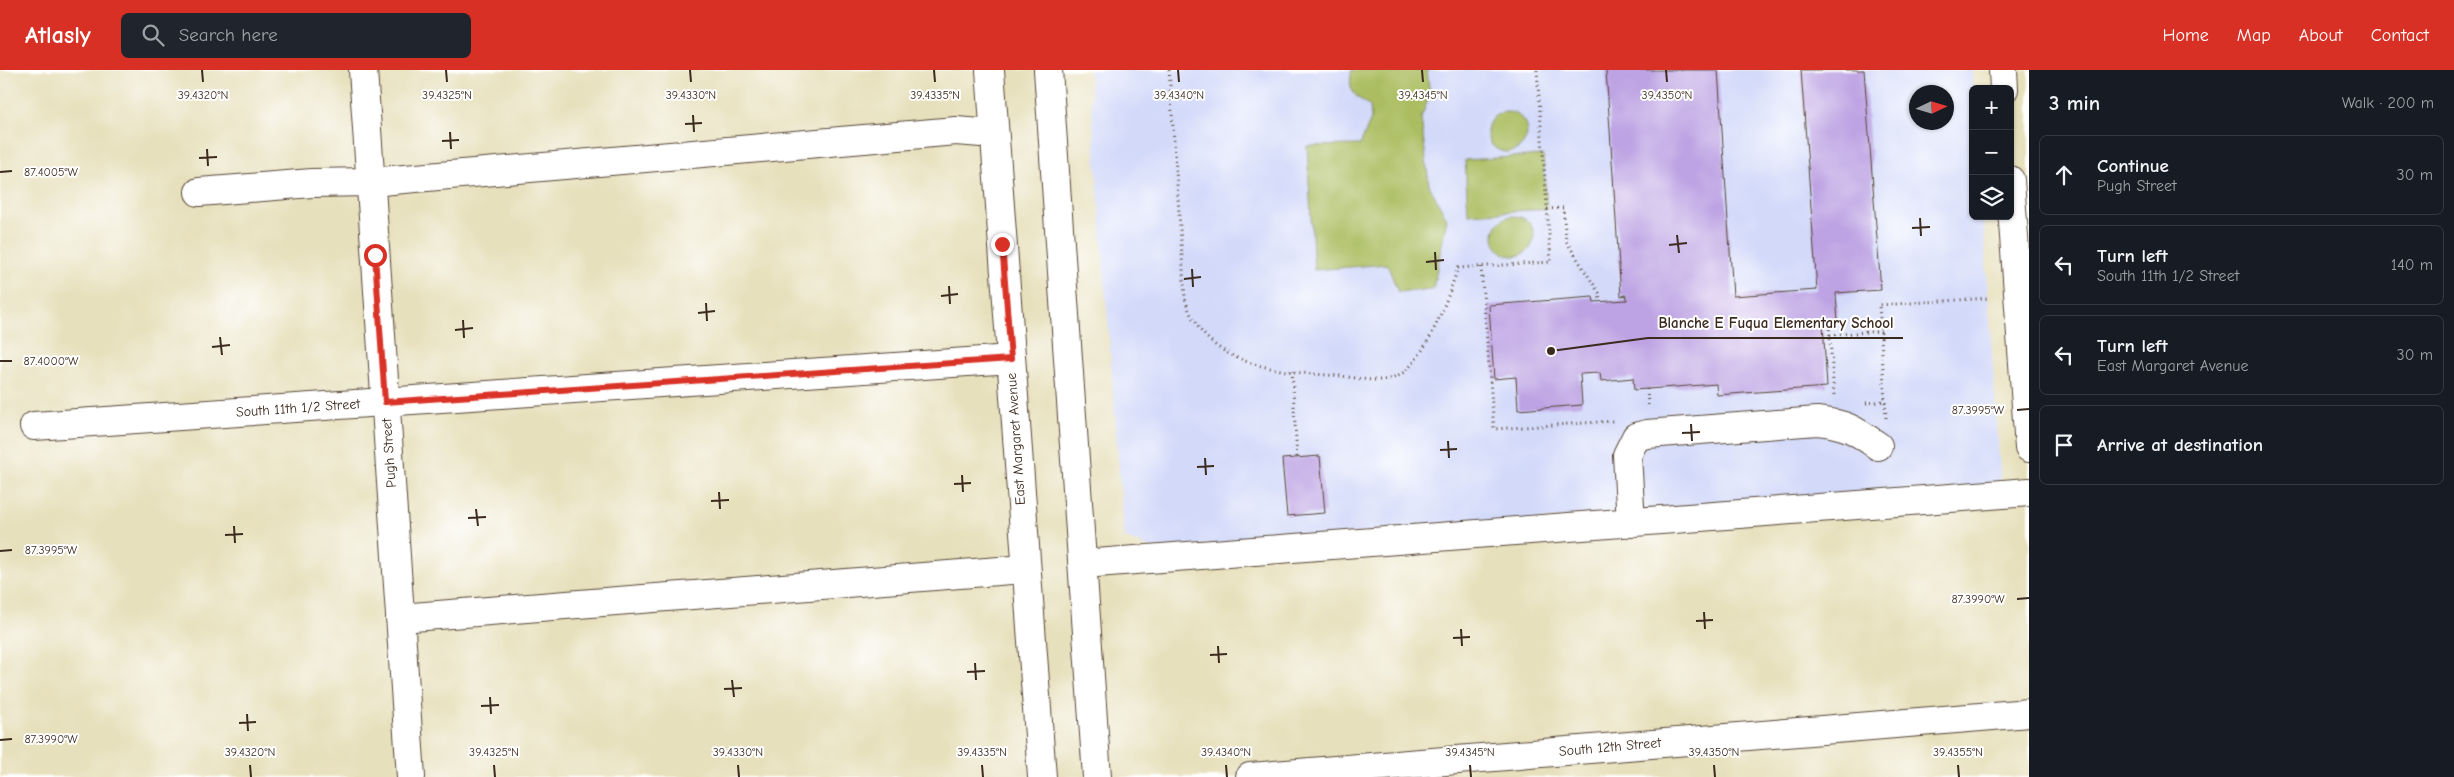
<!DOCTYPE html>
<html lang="en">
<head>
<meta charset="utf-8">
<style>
  body { margin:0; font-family:"Comic Neue",sans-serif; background:#20242c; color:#f1f3f6 }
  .controls { position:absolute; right:15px; top:15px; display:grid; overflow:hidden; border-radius:8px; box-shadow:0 1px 4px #0004 }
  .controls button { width:45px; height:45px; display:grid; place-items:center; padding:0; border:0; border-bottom:1px solid #363941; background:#171b24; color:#f1f3f6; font:25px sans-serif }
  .compass { position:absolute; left:1909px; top:15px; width:45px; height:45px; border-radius:50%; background:#171b24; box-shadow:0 1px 4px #0004; rotate:86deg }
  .stop { position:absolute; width:15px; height:15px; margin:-11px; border:4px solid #d93025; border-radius:50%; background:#fff }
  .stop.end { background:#d93025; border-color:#fff; box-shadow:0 1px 5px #0008 }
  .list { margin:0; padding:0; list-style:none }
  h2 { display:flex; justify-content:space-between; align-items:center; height:65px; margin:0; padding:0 20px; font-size:21px }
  h2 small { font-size:16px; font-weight:400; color:#9ea1a6 }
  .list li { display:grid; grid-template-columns:32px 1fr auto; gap:15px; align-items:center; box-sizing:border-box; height:80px; margin:0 10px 10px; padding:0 10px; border:1px solid #363941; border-radius:8px }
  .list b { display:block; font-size:19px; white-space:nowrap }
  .list p { margin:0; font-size:16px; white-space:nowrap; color:#9ea1a6 }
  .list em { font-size:16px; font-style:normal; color:#9ea1a6 }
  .icon { flex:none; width:28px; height:28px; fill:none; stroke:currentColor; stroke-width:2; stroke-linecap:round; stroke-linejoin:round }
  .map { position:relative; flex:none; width:2029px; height:707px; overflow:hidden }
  header { display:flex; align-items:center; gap:30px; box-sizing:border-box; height:70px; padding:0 25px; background:#d93025; color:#fff }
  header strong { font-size:24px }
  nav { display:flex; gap:28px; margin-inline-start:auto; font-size:18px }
  .search { width:350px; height:45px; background:#20242c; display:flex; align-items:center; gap:12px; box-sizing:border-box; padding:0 18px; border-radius:8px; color:#9ea1a6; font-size:19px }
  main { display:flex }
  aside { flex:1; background:#171b24 }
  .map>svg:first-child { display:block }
  .built { fill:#d2d9f9; fill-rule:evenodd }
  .green { fill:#abbd60; stroke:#73743f }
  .building { fill:#bda3e3 }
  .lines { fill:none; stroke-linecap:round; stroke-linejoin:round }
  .minor-casing { stroke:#554536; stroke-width:30 }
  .major-casing { stroke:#554536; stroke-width:30 }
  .path { stroke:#554536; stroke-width:3; stroke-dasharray:1 4; stroke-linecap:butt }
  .minor { stroke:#fff; stroke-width:28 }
  .major { stroke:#fff; stroke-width:28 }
  .route { stroke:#d93025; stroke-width:6 }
  .ticks { fill:none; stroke:#3b2a1e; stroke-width:2 }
  .labels { text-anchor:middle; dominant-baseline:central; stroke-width:4; stroke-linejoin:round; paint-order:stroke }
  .street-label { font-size:14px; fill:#3b2a1e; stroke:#fff }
  .ticks-label { font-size:12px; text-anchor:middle; fill:#3b2a1e; stroke:#fff; stroke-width:4; stroke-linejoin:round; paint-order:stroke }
  .leader { fill:none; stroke:#3b2a1e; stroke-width:2 }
  .callout-dot { fill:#3b2a1e; stroke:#fff; stroke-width:2 }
  .callout-label { font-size:15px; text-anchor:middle; font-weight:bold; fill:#3b2a1e; stroke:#fff; stroke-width:4; stroke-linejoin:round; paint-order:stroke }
</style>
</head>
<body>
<header>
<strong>Atlasly</strong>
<div class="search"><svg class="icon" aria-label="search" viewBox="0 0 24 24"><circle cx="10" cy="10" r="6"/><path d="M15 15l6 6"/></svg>Search here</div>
<nav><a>Home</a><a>Map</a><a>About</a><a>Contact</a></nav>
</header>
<main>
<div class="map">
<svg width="2029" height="707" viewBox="0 0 2029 707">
  <rect width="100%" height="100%" fill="#fff"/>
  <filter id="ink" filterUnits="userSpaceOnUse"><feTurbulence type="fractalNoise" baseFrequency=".02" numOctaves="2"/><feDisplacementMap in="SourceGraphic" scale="10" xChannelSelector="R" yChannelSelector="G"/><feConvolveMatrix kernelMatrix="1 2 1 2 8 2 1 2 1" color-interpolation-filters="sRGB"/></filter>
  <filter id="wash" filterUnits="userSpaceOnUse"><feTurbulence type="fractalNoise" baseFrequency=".0096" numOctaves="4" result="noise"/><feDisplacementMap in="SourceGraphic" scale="20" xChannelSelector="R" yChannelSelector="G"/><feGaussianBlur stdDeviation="1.12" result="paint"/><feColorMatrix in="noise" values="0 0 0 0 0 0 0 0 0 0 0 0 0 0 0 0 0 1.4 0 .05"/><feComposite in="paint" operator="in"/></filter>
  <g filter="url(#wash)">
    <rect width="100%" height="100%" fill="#e7e0bc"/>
    <!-- built -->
    <path class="built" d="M1089 0H1972L1973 146H1983L2001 416 1152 479 1124 467ZM1916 22H1946V52H1916Z"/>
    <!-- green -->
    <g class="green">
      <path d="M1352 0H1427L1430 25 1421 48 1429 115 1447 149 1433 219 1398 222 1387 194 1314 200 1307 76 1360 75 1371 49 1370 36C1354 26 1347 20 1352 0Z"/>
      <circle cx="1507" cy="62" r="20"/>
      <path d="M1543 85 1547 139 1468 144 1465 90Z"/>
      <circle cx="1514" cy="166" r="20"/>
    </g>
    <g id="blocks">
      <!-- building -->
      <g class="building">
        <path d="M1606 0H1718L1733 226 1817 220 1801 0H1864L1881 220 1836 223 1838 253 1823 254 1827 317 1717 325 1716 314 1634 320 1633 308 1601 311 1600 303 1580 304 1582 335 1518 340 1516 307 1494 309 1489 235 1593 227 1594 232 1627 230 1626 225 1621 226Z"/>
        <path d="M1320 386 1325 443 1287 446 1282 389Z"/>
      </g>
    </g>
  </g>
  <g filter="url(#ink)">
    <use href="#blocks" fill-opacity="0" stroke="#554536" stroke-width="1"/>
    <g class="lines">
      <!-- minor casing -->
      <g class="minor-casing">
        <g id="minor">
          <path d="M363 0 411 707"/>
          <path d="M2003 0 2004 19"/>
          <path d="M2010 110 2029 378"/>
          <path d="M199 122 312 113 370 112 956 61 994 64"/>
          <path d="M34 356 1011 289"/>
          <path d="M1631 453 1627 385 1636 367 1647 364 1817 351C1846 354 1854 359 1878 376"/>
          <path d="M1083 494 2029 422"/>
          <path d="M400 548 1025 499"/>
          <path d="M1250 707 2029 643"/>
        </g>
      </g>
      <!-- major casing -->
      <g class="major-casing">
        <g id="major">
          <path d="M990 0 1042 707"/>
          <path d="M1048 0 1097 707"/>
        </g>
      </g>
      <!-- path -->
      <g class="path">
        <path d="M1169 0 1185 228C1203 298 1281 302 1341 306 1358 308 1382 314 1398 306 1426 291 1448 227 1458 198L1551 192 1537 0"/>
        <path d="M1547 139 1563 138 1566 171 1599 223 1600 232"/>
        <path d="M1481 197 1494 359 1613 351"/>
        <path d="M1829 254 1834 325"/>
        <path d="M1830 265 1881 261"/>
        <path d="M1292 301 1297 388"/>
        <path d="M1647 319 1648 336"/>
        <path d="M1866 333 1885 331"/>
        <path d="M1886 348 1879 235 1990 228"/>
      </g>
      <!-- minor -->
      <use href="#minor" class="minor"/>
      <!-- major -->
      <use href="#major" class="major"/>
    </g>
  </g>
  <g class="lines" filter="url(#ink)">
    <!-- route -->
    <path class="route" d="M375 185 385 332 1011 289 1002 174"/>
  </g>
  <!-- ticks -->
  <path class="ticks" d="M202 0 203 12M446 0 447 12M690 0 691 12M934 0 935 12M1178 0 1179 12M1422 0 1423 12M1666 0 1667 12M693 45 694 62M685 54 702 53M450 62 451 79M442 71 459 70M207 79 208 96M199 88 217 87M0 102 12 101M1920 148 1921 166M1912 158 1930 157M1677 165 1679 183M1669 175 1687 173M1435 182 1436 200M1426 192 1444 190M1192 199 1193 217M1184 209 1201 207M949 216 950 234M941 226 958 224M706 233 707 251M698 243 715 241M463 250 464 268M455 260 473 258M220 267 222 285M212 277 230 275M0 291H12M2017 340 2029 339M1691 354 1692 371M1682 363 1700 362M1448 371 1449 388M1440 380 1457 379M1205 388 1206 405M1197 397 1214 396M962 405 963 422M954 414 971 413M719 422 720 439M711 431 729 430M476 439 478 456M468 448 486 447M234 456 235 473M225 465 243 464M0 481 12 480M2017 529 2029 528M1704 542 1705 559M1696 551 1713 550M1461 559 1462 576M1453 568 1470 567M1218 576 1219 593M1210 585 1227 584M975 593 976 610M967 602 985 601M732 610 734 627M724 619 742 618M490 627 491 644M481 636 499 635M247 644 248 661M239 653 256 652M0 670 12 669M250 695 251 707M494 695 495 707M738 695 739 707M982 695 983 707M1226 695 1227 707M1470 695 1471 707M1714 695 1715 707M1958 695 1959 707"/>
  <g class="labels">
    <!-- street labels -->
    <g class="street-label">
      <text transform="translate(298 338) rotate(-4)">South 11th 1/2 Street</text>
      <text transform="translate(1016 369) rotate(-94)">East Margaret Avenue</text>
      <text transform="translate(389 383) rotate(-94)">Pugh Street</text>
      <text transform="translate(1610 677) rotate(-5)">South 12th Street</text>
    </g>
  </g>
  <g class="ticks-label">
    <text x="203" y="29">39.4320°N</text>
    <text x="447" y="29">39.4325°N</text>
    <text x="691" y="29">39.4330°N</text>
    <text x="935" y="29">39.4335°N</text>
    <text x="1179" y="29">39.4340°N</text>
    <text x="1423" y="29">39.4345°N</text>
    <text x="1667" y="29">39.4350°N</text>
    <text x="51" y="106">87.4005°W</text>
    <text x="51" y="295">87.4000°W</text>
    <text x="1978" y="344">87.3995°W</text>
    <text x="51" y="484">87.3995°W</text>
    <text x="1978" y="533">87.3990°W</text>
    <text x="51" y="673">87.3990°W</text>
    <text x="250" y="686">39.4320°N</text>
    <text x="494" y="686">39.4325°N</text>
    <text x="738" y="686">39.4330°N</text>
    <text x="982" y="686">39.4335°N</text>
    <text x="1226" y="686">39.4340°N</text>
    <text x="1470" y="686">39.4345°N</text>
    <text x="1714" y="686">39.4350°N</text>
    <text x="1958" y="686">39.4355°N</text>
  </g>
  <!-- callouts -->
  <path class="leader" d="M1551 281L1648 268H1903"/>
  <circle class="callout-dot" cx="1551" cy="281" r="5"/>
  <g class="callout-label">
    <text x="1776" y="258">Blanche E Fuqua Elementary School</text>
  </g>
</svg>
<div class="controls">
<button>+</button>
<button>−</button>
<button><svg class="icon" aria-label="layers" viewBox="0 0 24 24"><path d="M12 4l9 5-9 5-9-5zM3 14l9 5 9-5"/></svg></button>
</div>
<svg class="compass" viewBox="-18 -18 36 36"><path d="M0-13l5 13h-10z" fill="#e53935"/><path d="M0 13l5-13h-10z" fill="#9ea1a6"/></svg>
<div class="stop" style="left:375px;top:185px"></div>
<div class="stop end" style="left:1002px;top:174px"></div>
</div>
<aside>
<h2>3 min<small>Walk · 200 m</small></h2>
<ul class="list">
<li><svg class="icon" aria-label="ahead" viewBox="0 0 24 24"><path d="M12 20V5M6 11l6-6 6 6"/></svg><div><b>Continue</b><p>Pugh Street</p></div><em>30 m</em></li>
<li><svg class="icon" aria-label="left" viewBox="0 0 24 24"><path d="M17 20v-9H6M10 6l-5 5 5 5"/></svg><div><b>Turn left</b><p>South 11th 1/2 Street</p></div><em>140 m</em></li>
<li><svg class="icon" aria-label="left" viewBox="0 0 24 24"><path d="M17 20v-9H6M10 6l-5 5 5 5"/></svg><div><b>Turn left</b><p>East Margaret Avenue</p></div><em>30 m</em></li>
<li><svg class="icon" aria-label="arrive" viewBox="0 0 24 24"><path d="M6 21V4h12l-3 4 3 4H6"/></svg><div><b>Arrive at destination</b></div></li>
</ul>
</aside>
</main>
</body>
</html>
